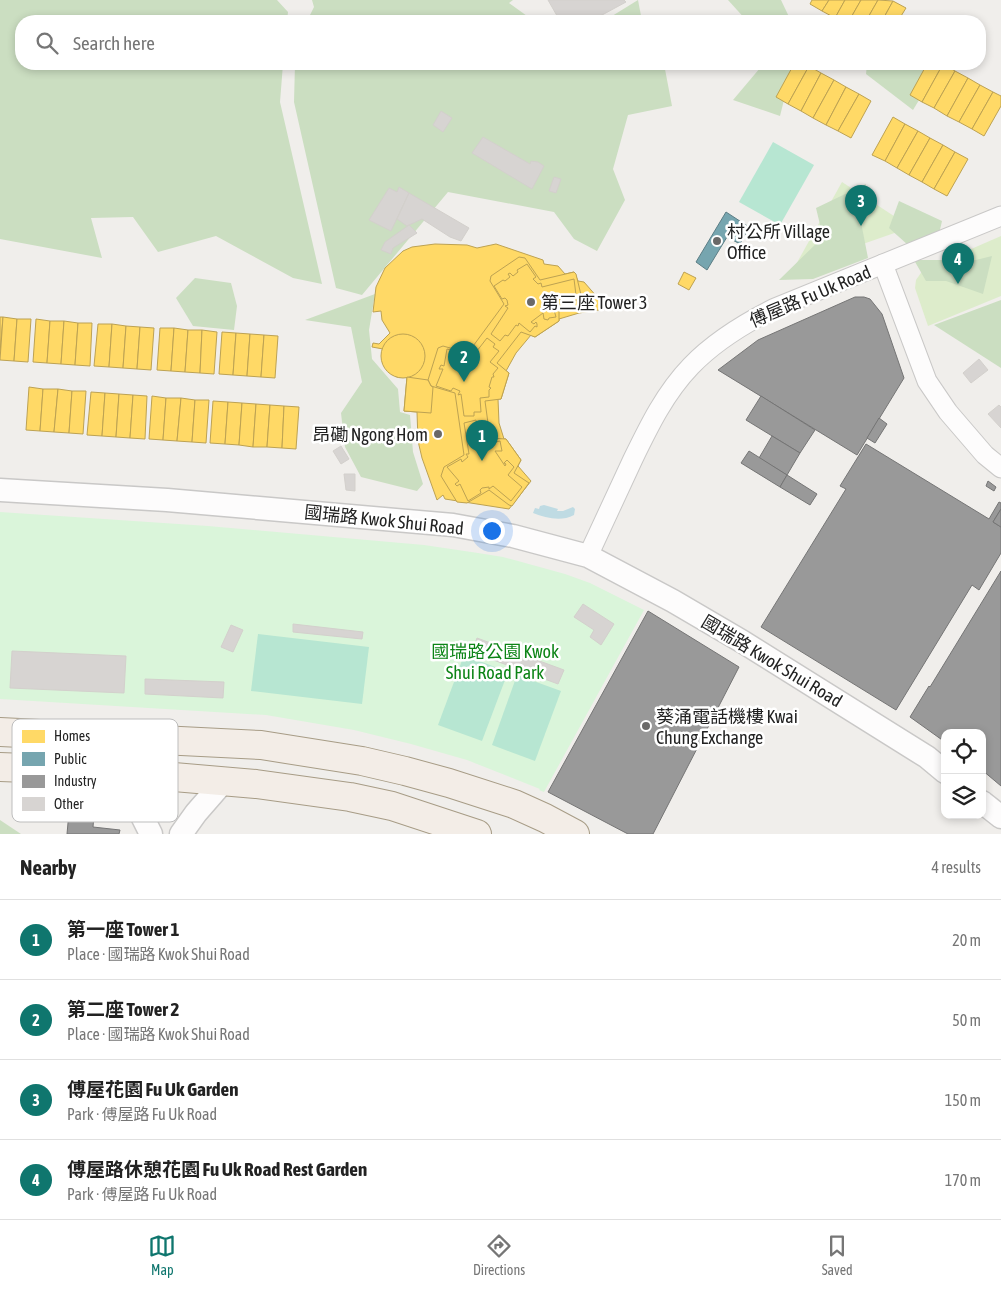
<!DOCTYPE html>
<html lang="en">
<head>
<meta charset="utf-8">
<style>
  body { margin:0; font-family:"Asap Condensed","Noto Sans TC",sans-serif; background:#f2f2f2; color:#222 }
  .controls { position:absolute; right:15px; bottom:15px; display:grid; overflow:hidden; border-radius:10px; box-shadow:0 2px 8px #0003 }
  .controls button { width:45px; height:45px; display:grid; place-items:center; padding:0; border:0; border-bottom:1px solid #e0e0e0; background:#fff; color:#222; font:25px sans-serif }
  .you { position:absolute; left:491px; top:530px; width:18px; height:18px; margin:-12px; border:4px solid #fff; border-radius:50%; background:#1a73e8; box-shadow:0 0 0 8px #1a73e833 }
  .badge { display:grid; place-items:center; width:32px; height:32px; border-radius:50%; background:#0f766e; color:#fff; font-size:16px; font-weight:700 }
  .pin { position:absolute; translate:-50% -41px; filter:drop-shadow(0 1px 2px #0008) }
  .pin::after { content:''; position:absolute; top:26px; width:18px; height:15px; background:inherit; clip-path:polygon(0 0,100% 0,50% 100%) }
  .list { margin:0; padding:0; list-style:none }
  h2 { display:flex; justify-content:space-between; align-items:center; height:65px; margin:0; padding:0 20px; font-size:21px }
  h2 small { font-size:16px; font-weight:400; color:#767676 }
  .list li { display:grid; grid-template-columns:32px 1fr auto; gap:15px; align-items:center; box-sizing:border-box; height:80px; padding:0 20px; border-top:1px solid #e0e0e0 }
  .list b { display:block; font-size:19px; white-space:nowrap }
  .list p { margin:0; font-size:16px; white-space:nowrap; color:#767676 }
  .list em { font-size:16px; font-style:normal; color:#767676 }
  .icon { flex:none; width:28px; height:28px; fill:none; stroke:currentColor; stroke-width:2; stroke-linecap:round; stroke-linejoin:round }
  .map { position:relative; flex:none; width:1001px; height:834px; overflow:hidden }
  .search { position:absolute; background:#fff; box-shadow:0 2px 8px #0003; left:15px; right:15px; top:15px; height:55px; display:flex; align-items:center; gap:12px; box-sizing:border-box; padding:0 18px; border-radius:20px; color:#767676; font-size:19px }
  .sheet { height:385px; background:#fff }
  nav { display:flex; justify-content:space-around; align-items:center; box-sizing:border-box; height:70px; border-top:1px solid #e0e0e0; background:#fff; font-size:14px; color:#767676 }
  nav a { display:grid; justify-items:center; gap:2px }
  nav .on { color:#0f766e }
  .map>svg:first-child { display:block }
  .grass { fill:#ddeccb }
  .forest { fill:#cbdec1 }
  .park { fill:#daf5da }
  .pitch { fill:#b7e6d2 }
  .water { fill:#bfdbe3 }
  .homes { fill:#ffd966; stroke:#bda252 }
  .public { fill:#76a5af; stroke:#5d7e85 }
  .industry { fill:#999; stroke:#757575 }
  .building { fill:#d7d4d2; stroke:#d3d0cc }
  .lines { fill:none; stroke-linecap:round; stroke-linejoin:round }
  .minor-casing { stroke:#c9c8c7; stroke-width:21 }
  .tertiary-casing { stroke:#c9c8c7; stroke-width:25 }
  .primary-casing { stroke:#a79c86; stroke-width:30 }
  .minor { stroke:#fdfcfc; stroke-width:19 }
  .tertiary { stroke:#fdfcfc; stroke-width:22 }
  .primary { stroke:#f3ede7; stroke-width:28 }
  .poi-dot { fill:#6a6968; stroke:#fff; stroke-width:2 }
  .labels { text-anchor:middle; dominant-baseline:central; stroke-width:5; stroke-linejoin:round; paint-order:stroke }
  .poi-label { font-size:18px; fill:#222; stroke:#fff; text-anchor:start }
  .street-label { font-size:18px; fill:#222; stroke:#fff }
  .park-label { font-size:18px; fill:#0c8416; stroke:#fff }
  .key { fill:#fff; stroke:#bdbdbd; stroke-width:1 }
  .key-label { font-size:14px; fill:#222 }
</style>
</head>
<body>
<div class="map">
<svg width="1001" height="834" viewBox="0 0 1001 834">
  <rect width="100%" height="100%" fill="#f0eeeb"/>
  <!-- grass -->
  <g class="grass">
    <path d="M842 182 903 222 906 229 794 268Z"/>
    <path d="M1001 236V296L928 326 915 288 916 280 923 270Z"/>
  </g>
  <!-- forest -->
  <g class="forest">
    <path d="M0 0H277L288 12 287 21H21V64H283L280 102 322 284 293 278 216 236 158 252 133 217 91 218 102 258 0 239Z"/>
    <path d="M312 0H513L509 3 534 21H307L314 7Z"/>
    <path d="M638 0 642 21H604Z"/>
    <path d="M728 0H781L791 21H747Z"/>
    <path d="M295 64H664L672 106 628 115 613 169 625 200 597 251 574 239 554 212 448 192 362 295 336 288 294 102Z"/>
    <path d="M757 64H793L780 116 733 100 760 68Z"/>
    <path d="M867 64H936L930 82 913 110 866 74Z"/>
    <path d="M866 184 859 212 868 258 813 279 779 280 823 237 816 208Z"/>
    <path d="M899 201 942 221 939 234 908 245 889 228Z"/>
    <path d="M992 256 983 294 946 281H926L914 260H976Z"/>
    <path d="M195 278 231 283 237 306 234 330 193 326 176 298Z"/>
    <path d="M375 294 369 330 372 359 398 389 400 412 410 415 413 452 423 484 417 491 361 477 345 447 341 413 362 382 351 327 305 320Z"/>
    <path d="M1001 300V368L934 325Z"/>
    <path d="M0 820 21 834H0Z"/>
  </g>
  <!-- park -->
  <path class="park" d="M0 512 208 526 424 545 478 553 503 557 565 574 590 583 644 610 544 792 539 790 540 789 467 760 411 744 354 730 266 715 0 699Z"/>
  <!-- pitch -->
  <g class="pitch">
    <path d="M773 142 814 165 780 225 739 202Z"/>
    <path d="M258 634 369 647 362 704 251 691Z"/>
    <path d="M464 655 508 672 482 741 438 725Z"/>
    <path d="M517 675 561 691 535 761 492 745Z"/>
  </g>
  <!-- water -->
  <path class="water" d="M544 505 558 509 557 511H563L573 507 575 509 574 515C561 522 546 518 533 513L535 508 539 509 540 506Z"/>
  <!-- homes -->
  <g class="homes">
    <path d="M812 0H829L822 11 810 4Z"/>
    <path d="M829 0H845L835 18 822 11Z"/>
    <path d="M845 0H861L849 21H840L835 18Z"/>
    <path d="M861 0H878L866 21H849Z"/>
    <path d="M878 0 893 1 882 21H866Z"/>
    <path d="M893 1 906 8 898 21H882Z"/>
    <path d="M794 64H805L809 66 788 104 776 97Z"/>
    <path d="M927 64H943L922 102 910 95Z"/>
    <path d="M943 64 955 71 934 108 922 102Z"/>
    <path d="M809 66 821 73 801 111 788 104Z"/>
    <path d="M955 71 968 78 947 116 934 108Z"/>
    <path d="M821 73 834 80 813 118 801 111Z"/>
    <path d="M968 78 980 85 959 122 947 116Z"/>
    <path d="M834 80 846 87 826 125 813 118Z"/>
    <path d="M980 85 993 92 972 129 959 122Z"/>
    <path d="M846 87 859 94 838 131 826 125Z"/>
    <path d="M993 92 1001 96V106L984 136 972 129Z"/>
    <path d="M859 94 871 101 851 138 838 131Z"/>
    <path d="M893 117 905 124 885 161 872 155Z"/>
    <path d="M905 124 918 131 897 168 885 161Z"/>
    <path d="M918 131 930 138 909 175 897 168Z"/>
    <path d="M930 138 943 145 922 182 909 175Z"/>
    <path d="M943 145 955 152 934 189 922 182Z"/>
    <path d="M955 152 968 159 947 196 934 189Z"/>
    <path d="M435 244 467 245 477 248 496 244 543 260 544 264 558 266 565 274 574 272 578 281 584 282 605 306V309L579 313 559 319V321L535 337 531 335 516 353 506 371 509 373 501 399H498L499 423 504 439H506L521 460 518 466 531 481 509 509 445 499 443 495 437 500 422 458 418 441 417 412 404 411 407 377H397L390 373 383 363V349L372 347 373 343 379 344 390 333 382 320 381 311 373 312 376 287 385 268 403 251 412 247Z"/>
    <path d="M519 257 525 258 540 280 574 272 576 274 582 299 559 304V321L535 337 521 332 497 363 509 373 501 399 485 401 490 438 506 439 521 460 514 473 529 483 512 506 509 505 489 490 467 503 457 502 441 476 444 467 464 455 455 393 431 386 428 380 438 348 443 346 468 353 504 304 490 281 491 276Z"/>
    <path d="M527 264 536 277 533 279 538 284 541 283 542 287 574 279 576 295 557 300 558 301 552 303 556 317 549 318 548 320 544 319 543 313 531 322 534 324 536 322 537 324V327L535 326 530 332 519 323 518 326 516 325 508 336 505 335 500 341 491 334 508 308 505 306 508 305 507 300 505 298 502 299 494 286 503 280 505 281 510 277 508 274 510 273 513 276 518 272 517 270Z"/>
    <path d="M684 272 696 278 689 290 678 284Z"/>
    <path d="M0 317H3L0 353Z"/>
    <path d="M3 317 17 319 14 361 0 360Z"/>
    <path d="M17 319H31L28 362 14 361Z"/>
    <path d="M36 319 50 321 47 363 33 362Z"/>
    <path d="M50 321H64L61 364 47 363Z"/>
    <path d="M64 321 78 323 75 365 61 364Z"/>
    <path d="M78 323H92L90 366 75 365Z"/>
    <path d="M98 324H112L109 367 94 366Z"/>
    <path d="M112 324 126 326 123 368 109 367Z"/>
    <path d="M126 326 140 327 137 369 123 368Z"/>
    <path d="M140 327 154 328 151 370 137 369Z"/>
    <path d="M160 328H174L171 371 157 370Z"/>
    <path d="M174 328 188 330 185 372 171 371Z"/>
    <path d="M188 330H202L200 373 185 372Z"/>
    <path d="M202 330 217 332 214 374 200 373Z"/>
    <path d="M222 332 236 333 233 375 219 374Z"/>
    <path d="M236 333 250 334 247 376 233 375Z"/>
    <path d="M250 334 264 335 261 377 247 376Z"/>
    <circle cx="403" cy="356" r="22"/>
    <path d="M264 335 278 336 275 378 261 377Z"/>
    <path d="M487 338 495 344 493 347 499 351 490 362 498 368 493 374 494 377H492L489 387 491 388 489 390V397L480 398 481 412H474V416H464L461 394 458 395 460 391 453 388 451 391 436 386 443 369H439L441 365 444 366 447 349 463 353 462 356 470 357V354L473 356Z"/>
    <path d="M407 377 428 380 431 386 433 387 431 413 404 411Z"/>
    <path d="M29 387 43 389 40 431 26 430Z"/>
    <path d="M43 389H58L54 432 40 431Z"/>
    <path d="M58 389 72 391 69 433 54 432Z"/>
    <path d="M72 391H86L83 434 69 433Z"/>
    <path d="M91 392 105 393 102 436 87 435Z"/>
    <path d="M105 393 119 394 116 437 102 436Z"/>
    <path d="M119 394 133 395 130 438 116 437Z"/>
    <path d="M133 395 147 396 145 439 130 438Z"/>
    <path d="M152 396 166 398 163 440 149 439Z"/>
    <path d="M166 398H181L177 441 163 440Z"/>
    <path d="M181 398 195 400 192 442 177 441Z"/>
    <path d="M195 400H209L206 443 192 442Z"/>
    <path d="M213 401 228 402 225 444 210 443Z"/>
    <path d="M228 402 242 403 239 445 225 444Z"/>
    <path d="M242 403 256 404 253 447 239 445Z"/>
    <path d="M256 404 270 405 267 447H253Z"/>
    <path d="M270 405 284 406 282 448 267 447Z"/>
    <path d="M284 406 299 407 296 449 282 448Z"/>
    <path d="M476 420 478 429 481 428 483 442H486V444L500 441 502 451H495L505 466 506 464 504 463 507 460 514 467 508 475 522 487 511 501 493 486 489 489V487L482 488 480 490 481 493 468 501 460 484 457 486 455 484 459 481 447 467 461 459 462 462 468 457 466 454H469L464 423Z"/>
  </g>
  <!-- public -->
  <path class="public" d="M726 212 749 227 740 244 727 237 707 270 696 262Z"/>
  <!-- industry -->
  <g class="industry">
    <path d="M855 297H864L870 299 882 314 904 378 857 455 718 370 758 340Z"/>
    <path d="M761 396 815 430 800 453 746 420Z"/>
    <path d="M879 418 887 424 875 443 867 438Z"/>
    <path d="M772 436 800 453 787 475 759 458Z"/>
    <path d="M866 444 989 519 999 502 1001 503V509L993 522 1001 527V553L979 590 972 585 896 710 761 627 846 489 840 486Z"/>
    <path d="M749 451 787 475 780 487 741 463Z"/>
    <path d="M787 475 817 494 810 505 780 487Z"/>
    <path d="M988 481 996 487 994 491 986 486Z"/>
    <path d="M1001 509V527L993 522Z"/>
    <path d="M1001 571V786L982 770V733H945V742L910 717 929 686 930 687Z"/>
    <path d="M648 611 739 667 653 834H628L548 792Z"/>
    <path d="M70 801 95 803 93 827 120 830 119 834H67Z"/>
  </g>
  <!-- building -->
  <g class="building">
    <path d="M548 0H624L626 2 591 21H560Z"/>
    <path d="M441 111 452 118 443 132 433 125Z"/>
    <path d="M483 137 530 164 531 161 538 162 544 166 532 189 472 153Z"/>
    <path d="M554 177 561 179 556 193 549 191Z"/>
    <path d="M399 187 409 193 391 231 369 220 389 188 397 192Z"/>
    <path d="M409 193 469 228 461 241 450 237 422 219 407 226 397 219Z"/>
    <path d="M409 225 417 233 393 248 391 254 381 250 385 242Z"/>
    <path d="M979 359 988 370 971 383 963 373Z"/>
    <path d="M999 405 1001 407V428L988 414Z"/>
    <path d="M341 446 349 459 341 464 333 451Z"/>
    <path d="M344 474H355V491L346 490Z"/>
    <path d="M583 604 614 624 601 645 590 637 594 630 574 617Z"/>
    <path d="M293 624 363 632 362 639 293 632Z"/>
    <path d="M231 625 243 630 233 652 221 647Z"/>
    <path d="M477 638 564 670 558 684 472 652Z"/>
    <path d="M12 651 126 656 124 693 10 688Z"/>
    <path d="M145 679 224 682 223 698 145 694Z"/>
  </g>
  <g class="lines">
    <!-- minor casing -->
    <g class="minor-casing">
      <g id="minor">
        <path d="M883 264 927 381 948 412 985 455 1001 468"/>
        <path d="M588 556C603 524 618 492 633 459 649 426 665 393 691 366 715 341 745 323 775 308L1001 216"/>
      </g>
    </g>
    <!-- tertiary casing -->
    <g class="tertiary-casing">
      <g id="tertiary">
        <path d="M0 490 167 500 453 525 513 536 588 556 673 601 743 642 927 757 945 772"/>
        <path d="M104 771 131 794 151 834"/>
        <path d="M982 802 1001 817"/>
        <path d="M181 834 196 813 223 782"/>
      </g>
    </g>
    <!-- primary casing -->
    <g class="primary-casing">
      <g id="primary">
        <path d="M0 732 261 745 362 761 405 771 449 783 514 804 545 818 575 834"/>
        <path d="M0 767 104 771 256 784 350 797 392 806 477 834"/>
      </g>
    </g>
    <!-- minor -->
    <use href="#minor" class="minor"/>
    <!-- tertiary -->
    <use href="#tertiary" class="tertiary"/>
    <!-- primary -->
    <use href="#primary" class="primary"/>
  </g>
  <!-- markers -->
  <g class="poi-dot">
    <circle cx="717" cy="241" r="5"/>
    <circle cx="531" cy="302" r="5"/>
    <circle cx="438" cy="434" r="5"/>
    <circle cx="646" cy="726" r="5"/>
  </g>
  <g class="labels">
    <!-- poi labels -->
    <g class="poi-label">
      <text x="727" y="231">村公所 Village<tspan x="727" dy="21">Office</tspan></text>
      <text x="541" y="302">第三座 Tower 3</text>
      <text x="428" y="434" text-anchor="end">昂磡 Ngong Hom</text>
      <text x="656" y="716">葵涌電話機樓 Kwai<tspan x="656" dy="21">Chung Exchange</tspan></text>
    </g>
    <!-- street labels -->
    <g class="street-label">
      <text transform="translate(810 296) rotate(-23)">傅屋路 Fu Uk Road</text>
      <text transform="translate(384 520) rotate(6)">國瑞路 Kwok Shui Road</text>
      <text transform="translate(772 661) rotate(31)">國瑞路 Kwok Shui Road</text>
    </g>
    <!-- park labels -->
    <g class="park-label">
      <text x="495" y="651">國瑞路公園 Kwok<tspan x="495" dy="21">Shui Road Park</tspan></text>
    </g>
  </g>
  <!-- legend -->
  <rect x="12" y="719" width="166" height="103" rx="8" class="key"/>
  <rect x="22" y="730" width="23" height="13" fill="#ffd966"/>
  <rect x="22" y="752" width="23" height="14" fill="#76a5af"/>
  <rect x="22" y="775" width="23" height="13" fill="#999"/>
  <rect x="22" y="797" width="23" height="14" fill="#d7d4d2"/>
  <g class="key-label">
    <text x="54" y="741">Homes</text>
    <text x="54" y="764">Public</text>
    <text x="54" y="786">Industry</text>
    <text x="54" y="809">Other</text>
  </g>
</svg>
<div class="controls">
<button><svg class="icon" aria-label="locate" viewBox="0 0 24 24"><circle cx="12" cy="12" r="6"/><path d="M12 2v4M12 18v4M2 12h4M18 12h4"/></svg></button>
<button><svg class="icon" aria-label="layers" viewBox="0 0 24 24"><path d="M12 4l9 5-9 5-9-5zM3 14l9 5 9-5"/></svg></button>
</div>
<div class="you"></div>
<div class="pin badge" style="left:482px;top:461px">1</div>
<div class="pin badge" style="left:464px;top:382px">2</div>
<div class="pin badge" style="left:861px;top:226px">3</div>
<div class="pin badge" style="left:958px;top:284px">4</div>
<div class="search"><svg class="icon" aria-label="search" viewBox="0 0 24 24"><circle cx="10" cy="10" r="6"/><path d="M15 15l6 6"/></svg>Search here</div>
</div>
<section class="sheet">
<h2>Nearby<small>4 results</small></h2>
<ul class="list">
<li><span class="badge">1</span><div><b>第一座 Tower 1</b><p>Place · 國瑞路 Kwok Shui Road</p></div><em>20 m</em></li>
<li><span class="badge">2</span><div><b>第二座 Tower 2</b><p>Place · 國瑞路 Kwok Shui Road</p></div><em>50 m</em></li>
<li><span class="badge">3</span><div><b>傅屋花園 Fu Uk Garden</b><p>Park · 傅屋路 Fu Uk Road</p></div><em>150 m</em></li>
<li><span class="badge">4</span><div><b>傅屋路休憩花園 Fu Uk Road Rest Garden</b><p>Park · 傅屋路 Fu Uk Road</p></div><em>170 m</em></li>
</ul>
</section>
<nav>
<a class="on"><svg class="icon" aria-label="map" viewBox="0 0 24 24"><path d="M3 6l6-2 6 2 6-2v14l-6 2-6-2-6 2zM9 4v14M15 6v14"/></svg>Map</a>
<a><svg class="icon" aria-label="directions" viewBox="0 0 24 24"><path d="M12 3l9 9-9 9-9-9zM9 14v-3h6M13 9l2 2-2 2"/></svg>Directions</a>
<a><svg class="icon" aria-label="saved" viewBox="0 0 24 24"><path d="M7 4h10v16l-5-4-5 4z"/></svg>Saved</a>
</nav>
</body>
</html>
